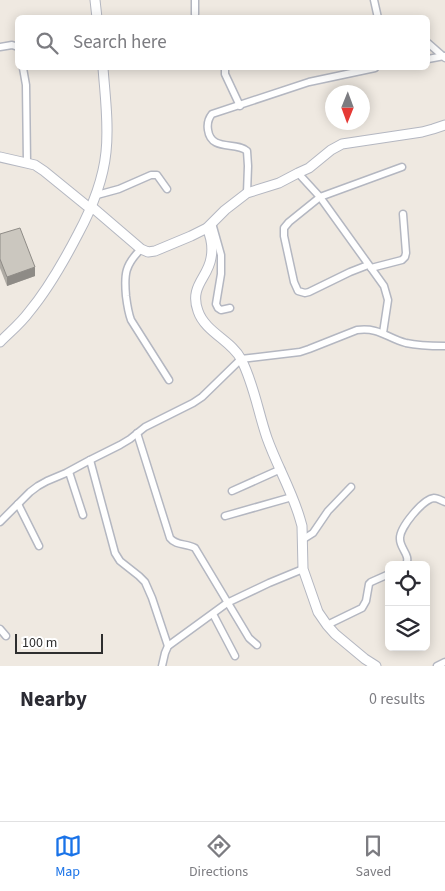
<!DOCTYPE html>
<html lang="en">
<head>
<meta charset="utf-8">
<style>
  body { margin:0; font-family:"Source Sans 3",sans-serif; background:#f7f7f7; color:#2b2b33 }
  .controls { position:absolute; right:15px; bottom:15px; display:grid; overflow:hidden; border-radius:8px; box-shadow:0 2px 12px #0003 }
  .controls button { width:45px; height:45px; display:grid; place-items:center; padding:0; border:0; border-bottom:1px solid #e1e1e2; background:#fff; color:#2b2b33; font:25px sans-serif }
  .compass { position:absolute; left:325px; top:85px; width:45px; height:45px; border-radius:50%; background:#fff; box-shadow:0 2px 12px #0003; rotate:181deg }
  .scale { position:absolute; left:15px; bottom:12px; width:88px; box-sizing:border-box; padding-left:5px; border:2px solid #2e2e2e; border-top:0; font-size:14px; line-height:18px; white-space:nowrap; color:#2e2e2e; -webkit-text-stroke:4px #fff; paint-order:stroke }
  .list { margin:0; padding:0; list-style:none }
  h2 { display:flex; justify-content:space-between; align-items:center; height:65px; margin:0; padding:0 20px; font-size:21px }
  h2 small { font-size:16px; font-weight:400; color:#7c7c81 }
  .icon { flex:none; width:28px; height:28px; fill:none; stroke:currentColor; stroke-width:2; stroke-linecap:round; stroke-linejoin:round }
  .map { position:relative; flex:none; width:445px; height:666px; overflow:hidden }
  .search { position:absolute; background:#fff; box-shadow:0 2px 12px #0003; left:15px; right:15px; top:15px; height:55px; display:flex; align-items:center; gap:12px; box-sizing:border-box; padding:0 18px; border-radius:8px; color:#7c7c81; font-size:19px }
  .sheet { height:155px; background:#fff }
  nav { display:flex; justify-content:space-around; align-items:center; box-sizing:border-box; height:70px; border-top:1px solid #e1e1e2; background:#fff; font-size:14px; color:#7c7c81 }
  nav a { display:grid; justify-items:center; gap:2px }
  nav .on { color:#1a73e8 }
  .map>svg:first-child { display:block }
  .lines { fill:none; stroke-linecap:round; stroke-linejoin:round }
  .street-casing { stroke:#b4b7c1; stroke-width:9 }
  .secondary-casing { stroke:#b4b7c1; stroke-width:11 }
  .street { stroke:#fff; stroke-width:6 }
  .secondary { stroke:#fff; stroke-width:9 }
  .wall { fill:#afaba4 }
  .shaded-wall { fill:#8e8b86 }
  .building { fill:#cbc7bf; stroke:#8e8b86 }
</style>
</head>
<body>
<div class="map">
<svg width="445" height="666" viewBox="0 0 445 666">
  <rect width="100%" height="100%" fill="#efe9e1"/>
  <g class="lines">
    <!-- street casing -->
    <g class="street-casing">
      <g id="street">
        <path d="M374 0 378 18"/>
        <path d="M195 14V0"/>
        <path d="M428 43 445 58"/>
        <path d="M0 47 12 45 18 47"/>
        <path d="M428 59 444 56"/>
        <path d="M23 68 26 85 27 163"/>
        <path d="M225 68V74L240 106"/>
        <path d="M298 173 320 197 384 286 388 300 383 333"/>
        <path d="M247 193 248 166 247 151C236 141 211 152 208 130 207 124 208 119 212 114L309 82 375 68"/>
        <path d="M97 195 119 189 151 175H157L167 189"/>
        <path d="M212 223 221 255V274L216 304 218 308 221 310 230 308"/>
        <path d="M141 249C125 265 124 274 126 296 127 304 128 312 131 320L169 380"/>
        <path d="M368 265 350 272 309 292 305 293 298 291 294 282 284 236V228L289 222 320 197 402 167"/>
        <path d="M371 268 402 260 405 257 406 253 403 214"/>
        <path d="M137 433 170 538C176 546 186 543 195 548L249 638 257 645"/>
        <path d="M90 460 115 553 120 561 139 576 145 582 152 598 168 646"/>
        <path d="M69 472 83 515"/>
        <path d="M232 491 281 469"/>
        <path d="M18 504 39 546"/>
        <path d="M225 516 292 497"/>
        <path d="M0 522 30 492 38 486 47 481 66 473 90 460 120 445 130 439 145 427 193 403 202 397 241 359 300 352 309 349 357 330C379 327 387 338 406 343 419 346 432 346 445 346"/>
        <path d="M302 540 313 533 328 511 351 487"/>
        <path d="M406 565C411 555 400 549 400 539 399 528 423 499 434 498 438 498 442 501 445 502"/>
        <path d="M213 614 235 656"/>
        <path d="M327 625 362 608 366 601 369 584 371 582 389 574"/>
        <path d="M0 629 6 636"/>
        <path d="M162 666 165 653 168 646 227 603 269 583 303 569"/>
        <path d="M437 666 445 662"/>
      </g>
    </g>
    <!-- secondary casing -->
    <g class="secondary-casing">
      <g id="secondary">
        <path d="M95 0 97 18"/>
        <path d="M0 157 35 165 44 171 87 206 92 207 141 249 148 252 155 251 191 236 207 228 225 210 247 193 279 183 298 173 309 168 331 150 342 144 422 132 433 129 445 125"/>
        <path d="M207 228C211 237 213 248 211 258 208 278 189 286 198 311 205 332 232 341 241 359 254 384 258 412 267 438 277 466 292 491 300 519L302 526 303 569 318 612 327 625 335 634 365 659 376 666"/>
        <path d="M0 342C10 332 21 323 29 312 49 288 64 261 78 234 92 208 103 182 106 152 109 124 105 95 103 68"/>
      </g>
    </g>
    <!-- street -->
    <use href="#street" class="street"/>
    <!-- secondary -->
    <use href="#secondary" class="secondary"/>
  </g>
  <!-- wall -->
  <path class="wall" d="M0 234 35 276 7 286 0 268Z"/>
  <!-- shaded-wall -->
  <path class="shaded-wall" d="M35 267V276L7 286V277Z"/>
  <!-- building -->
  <path class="building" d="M20 228 35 267 7 277 0 259V234Z"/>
</svg>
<div class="controls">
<button><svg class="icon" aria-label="locate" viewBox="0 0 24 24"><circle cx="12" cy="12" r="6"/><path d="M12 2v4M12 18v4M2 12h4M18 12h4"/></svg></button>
<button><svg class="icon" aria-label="layers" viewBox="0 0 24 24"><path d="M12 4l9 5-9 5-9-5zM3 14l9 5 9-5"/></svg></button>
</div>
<svg class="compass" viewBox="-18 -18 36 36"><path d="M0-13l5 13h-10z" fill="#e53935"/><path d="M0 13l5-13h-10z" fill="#7c7c81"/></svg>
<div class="scale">100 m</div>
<div class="search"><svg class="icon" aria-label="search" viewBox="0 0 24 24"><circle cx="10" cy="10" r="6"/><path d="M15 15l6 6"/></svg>Search here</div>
</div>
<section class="sheet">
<h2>Nearby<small>0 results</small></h2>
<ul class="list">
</ul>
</section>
<nav>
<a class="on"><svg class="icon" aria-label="map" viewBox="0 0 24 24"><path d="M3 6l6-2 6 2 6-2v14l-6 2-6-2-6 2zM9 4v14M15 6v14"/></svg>Map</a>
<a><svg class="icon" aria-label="directions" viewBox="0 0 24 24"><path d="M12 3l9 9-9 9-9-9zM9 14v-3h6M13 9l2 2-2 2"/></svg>Directions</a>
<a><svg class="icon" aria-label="saved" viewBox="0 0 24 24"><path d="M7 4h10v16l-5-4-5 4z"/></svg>Saved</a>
</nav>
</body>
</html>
